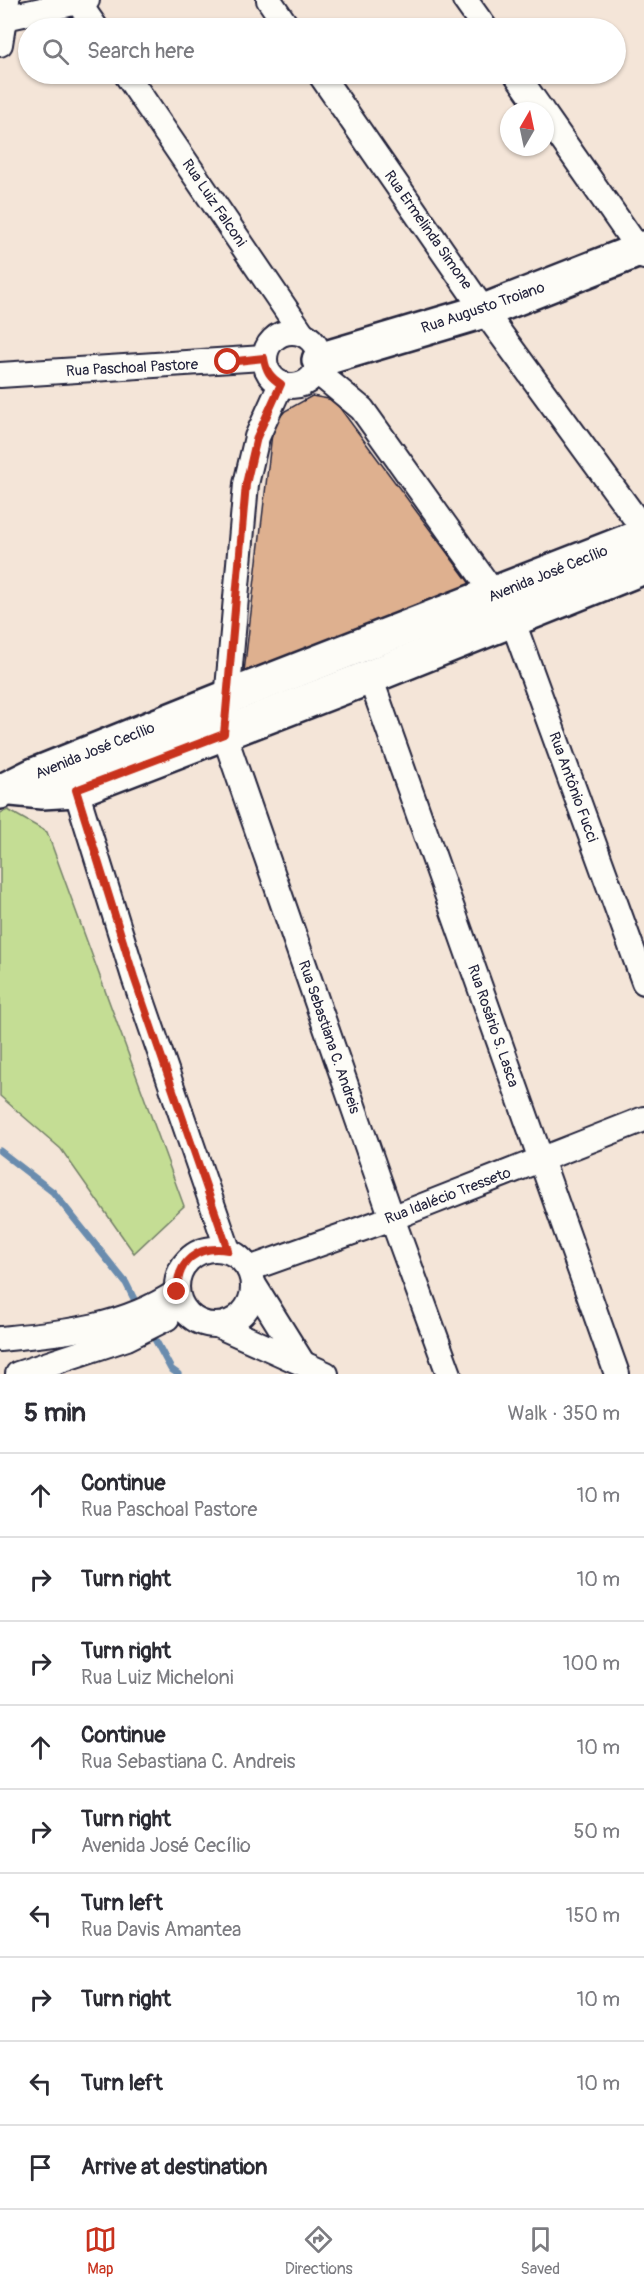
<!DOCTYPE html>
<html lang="en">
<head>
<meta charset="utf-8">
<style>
  body { margin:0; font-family:Pangolin,sans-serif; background:#f2f2f3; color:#2b2b33 }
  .compass { position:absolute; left:500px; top:102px; width:54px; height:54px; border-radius:50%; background:#fff; box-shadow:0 2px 4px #0004; rotate:9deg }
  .stop { position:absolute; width:18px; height:18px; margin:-14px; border:4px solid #c8321e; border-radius:50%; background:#fff }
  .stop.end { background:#c8321e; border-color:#fff; box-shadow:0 2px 6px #0008 }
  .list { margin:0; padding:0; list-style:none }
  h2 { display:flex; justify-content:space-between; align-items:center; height:78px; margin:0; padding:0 24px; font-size:26px }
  h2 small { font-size:20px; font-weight:400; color:#7c7c81 }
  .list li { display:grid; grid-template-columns:39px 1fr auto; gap:18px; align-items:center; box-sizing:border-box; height:84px; padding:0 24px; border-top:2px solid #e1e1e2 }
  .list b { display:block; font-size:22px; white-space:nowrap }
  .list p { margin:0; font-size:20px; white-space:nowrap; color:#7c7c81 }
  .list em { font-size:20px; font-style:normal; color:#7c7c81 }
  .icon { flex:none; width:33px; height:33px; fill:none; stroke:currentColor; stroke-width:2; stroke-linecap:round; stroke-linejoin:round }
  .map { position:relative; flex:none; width:644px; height:1374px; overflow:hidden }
  .search { position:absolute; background:#fff; box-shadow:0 2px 4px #0004; left:18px; right:18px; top:18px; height:66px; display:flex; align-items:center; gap:15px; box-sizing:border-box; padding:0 21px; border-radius:33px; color:#7c7c81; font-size:22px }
  .sheet { height:834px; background:#fff }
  nav { display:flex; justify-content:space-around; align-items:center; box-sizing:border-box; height:84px; border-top:2px solid #e1e1e2; background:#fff; font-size:16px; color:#7c7c81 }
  nav a { display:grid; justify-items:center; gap:3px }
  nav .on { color:#c8321e }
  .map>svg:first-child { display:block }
  .green { fill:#c4dd94; stroke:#738068; stroke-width:1.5 }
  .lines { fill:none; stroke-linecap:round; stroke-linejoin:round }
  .stream { stroke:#6a8cae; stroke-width:7 }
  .building { fill:#deb08f; stroke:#22223b; stroke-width:1.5 }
  .street-casing { stroke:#22223b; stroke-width:28 }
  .secondary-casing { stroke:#22223b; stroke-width:38 }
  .street { stroke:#fdfcf7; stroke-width:24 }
  .secondary { stroke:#fdfcf7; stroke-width:33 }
  .route { stroke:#c8321e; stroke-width:8 }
  .labels { text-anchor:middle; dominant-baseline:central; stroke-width:5; stroke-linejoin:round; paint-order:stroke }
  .street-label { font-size:15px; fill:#22223b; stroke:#fdfcf7 }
</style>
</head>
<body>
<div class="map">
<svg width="644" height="1374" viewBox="0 0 644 1374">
  <rect width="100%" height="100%" fill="#f4e5d8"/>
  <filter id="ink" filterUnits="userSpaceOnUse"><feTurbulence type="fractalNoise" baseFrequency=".0167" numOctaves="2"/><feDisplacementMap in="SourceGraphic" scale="12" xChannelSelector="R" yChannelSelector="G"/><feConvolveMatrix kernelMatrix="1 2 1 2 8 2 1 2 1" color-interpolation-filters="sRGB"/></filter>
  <g filter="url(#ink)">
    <!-- green -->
    <path class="green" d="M8 810 47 832 184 1206 134 1253 61 1149 0 1096V813Z"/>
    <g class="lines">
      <!-- stream -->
      <g class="stream">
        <path d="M0 1151 53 1192 126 1283 138 1307"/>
        <path d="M150 1330 171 1369 178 1374"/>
      </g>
    </g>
    <!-- building -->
    <path class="building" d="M312 396 334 400 471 585 244 672 273 425 285 411Z"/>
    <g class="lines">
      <!-- street casing -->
      <g class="street-casing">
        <g id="street">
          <path d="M269 0 288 28"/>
          <path d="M465 0 485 28"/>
          <path d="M78 2 96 28"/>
          <path d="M5 18 87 0"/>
          <path d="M0 44 7 0"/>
          <path d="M126 74 302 333"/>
          <path d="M320 74 484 311 644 530"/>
          <path d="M516 74 542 111"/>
          <path d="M545 115 644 257"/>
          <circle cx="292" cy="359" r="27"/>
          <path d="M316 371 362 409 512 619 644 982"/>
          <path d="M0 375 264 358"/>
          <path d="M281 384 257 437 246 484 224 734 392 1218 449 1374"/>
          <path d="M370 677 617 1374"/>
          <path d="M76 790 134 977 228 1250"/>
          <circle cx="215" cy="1287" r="38"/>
          <path d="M249 1269 392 1218 644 1119"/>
          <path d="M254 1285 302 1362"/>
          <path d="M217 1325 326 1374"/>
          <path d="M0 1339C63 1333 123 1328 177 1292"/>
          <path d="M18 1374 127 1338 167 1318"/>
        </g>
      </g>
      <!-- secondary casing -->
      <g class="secondary-casing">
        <g id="secondary">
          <path d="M319 360 484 311 644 248"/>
          <path d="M12 789 42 792 76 790 370 677 644 567"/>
          <path d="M0 792 34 775 228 697 644 535"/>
        </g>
      </g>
      <!-- street -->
      <use href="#street" class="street"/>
      <!-- secondary -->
      <use href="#secondary" class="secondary"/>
    </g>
  </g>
  <g class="lines" filter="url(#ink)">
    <!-- route -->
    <path class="route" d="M177 1292C177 1261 197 1245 228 1250L134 977 76 790 224 734 246 484 257 437 281 384C270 377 266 371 264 358L228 362"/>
  </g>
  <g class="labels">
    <!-- street labels -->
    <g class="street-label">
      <text transform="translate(214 203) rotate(56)">Rua Luiz Falconi</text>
      <text transform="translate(428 230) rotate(55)">Rua Ermelinda Simone</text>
      <text transform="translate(483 308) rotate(-19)">Rua Augusto Troiano</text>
      <text transform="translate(132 368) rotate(-3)">Rua Paschoal Pastore</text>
      <text transform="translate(548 574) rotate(-22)">Avenida José Cecílio</text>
      <text transform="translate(95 751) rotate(-22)">Avenida José Cecílio</text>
      <text transform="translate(573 787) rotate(70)">Rua Antônio Fucci</text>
      <text transform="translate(493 1026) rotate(71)">Rua Rosário S. Lasca</text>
      <text transform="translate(329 1037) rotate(71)">Rua Sebastiana C. Andreis</text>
      <text transform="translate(448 1196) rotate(-21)">Rua Idalécio Tresseto</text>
    </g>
  </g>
</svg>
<svg class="compass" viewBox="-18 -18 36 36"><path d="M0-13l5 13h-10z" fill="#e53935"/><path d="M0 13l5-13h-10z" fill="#7c7c81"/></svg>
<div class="stop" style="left:228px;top:362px"></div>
<div class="stop end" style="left:177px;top:1292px"></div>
<div class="search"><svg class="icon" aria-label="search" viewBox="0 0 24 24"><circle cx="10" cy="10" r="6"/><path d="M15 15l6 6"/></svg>Search here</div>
</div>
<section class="sheet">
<h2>5 min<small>Walk · 350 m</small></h2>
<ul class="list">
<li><svg class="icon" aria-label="ahead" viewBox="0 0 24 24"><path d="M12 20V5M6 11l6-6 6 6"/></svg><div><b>Continue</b><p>Rua Paschoal Pastore</p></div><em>10 m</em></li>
<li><svg class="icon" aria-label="right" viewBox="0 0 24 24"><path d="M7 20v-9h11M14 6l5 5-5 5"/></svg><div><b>Turn right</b></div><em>10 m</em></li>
<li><svg class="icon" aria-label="right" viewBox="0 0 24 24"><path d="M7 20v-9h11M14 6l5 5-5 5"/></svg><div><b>Turn right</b><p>Rua Luiz Micheloni</p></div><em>100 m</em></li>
<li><svg class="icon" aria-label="ahead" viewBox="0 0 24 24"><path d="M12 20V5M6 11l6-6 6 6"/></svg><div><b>Continue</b><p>Rua Sebastiana C. Andreis</p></div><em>10 m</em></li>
<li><svg class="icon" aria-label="right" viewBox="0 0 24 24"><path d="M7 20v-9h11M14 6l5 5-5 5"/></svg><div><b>Turn right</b><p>Avenida José Cecílio</p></div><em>50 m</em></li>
<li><svg class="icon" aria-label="left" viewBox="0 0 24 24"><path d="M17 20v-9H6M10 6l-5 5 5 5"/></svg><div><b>Turn left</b><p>Rua Davis Amantea</p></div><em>150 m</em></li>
<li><svg class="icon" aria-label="right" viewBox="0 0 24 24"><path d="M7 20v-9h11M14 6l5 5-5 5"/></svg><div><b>Turn right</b></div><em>10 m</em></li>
<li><svg class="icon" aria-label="left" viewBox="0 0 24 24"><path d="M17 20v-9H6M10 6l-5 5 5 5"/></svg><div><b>Turn left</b></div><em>10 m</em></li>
<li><svg class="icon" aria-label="arrive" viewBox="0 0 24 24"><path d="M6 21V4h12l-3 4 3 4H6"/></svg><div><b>Arrive at destination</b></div></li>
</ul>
</section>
<nav>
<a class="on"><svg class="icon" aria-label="map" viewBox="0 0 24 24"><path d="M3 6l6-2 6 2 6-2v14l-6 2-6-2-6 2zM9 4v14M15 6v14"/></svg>Map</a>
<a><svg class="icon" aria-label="directions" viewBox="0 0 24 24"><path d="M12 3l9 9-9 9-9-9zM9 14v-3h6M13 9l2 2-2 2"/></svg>Directions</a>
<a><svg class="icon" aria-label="saved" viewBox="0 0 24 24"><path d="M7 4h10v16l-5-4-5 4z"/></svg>Saved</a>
</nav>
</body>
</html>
